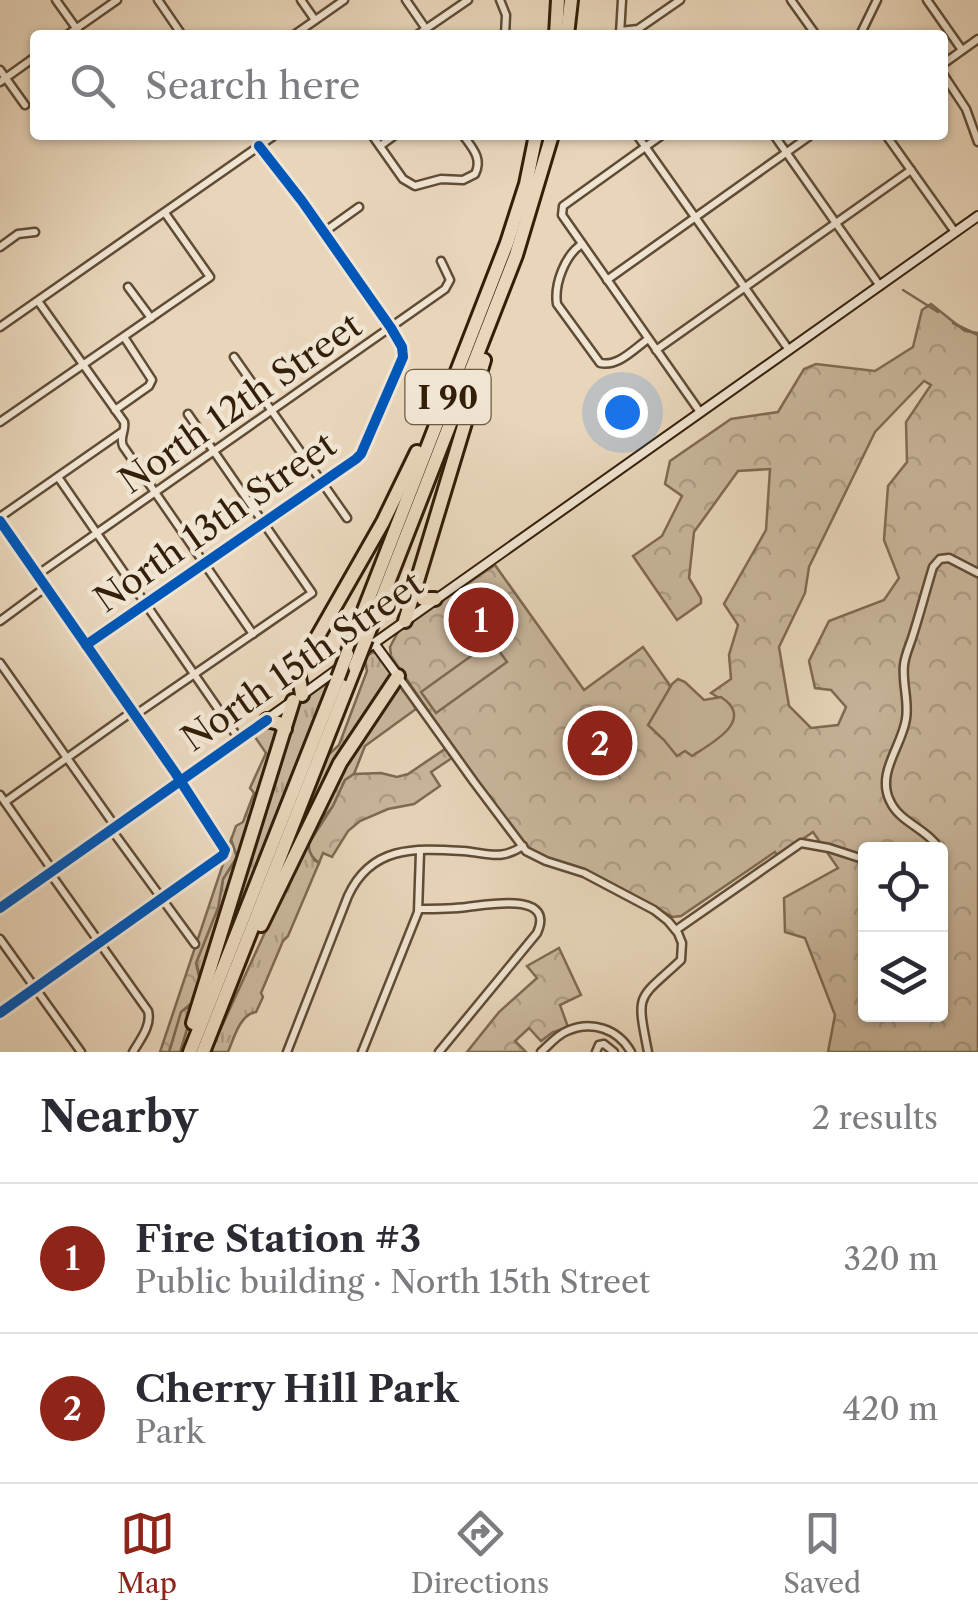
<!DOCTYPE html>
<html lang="en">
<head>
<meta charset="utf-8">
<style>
  body { margin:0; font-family:"Libre Caslon Text",serif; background:#f7f7f7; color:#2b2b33 }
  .controls { position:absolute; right:30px; bottom:30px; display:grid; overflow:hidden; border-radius:10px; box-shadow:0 2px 8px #0004 }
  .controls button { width:90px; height:90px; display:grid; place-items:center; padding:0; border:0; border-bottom:2px solid #e1e1e2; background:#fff; color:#2b2b33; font:50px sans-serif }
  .you { position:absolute; left:622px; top:412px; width:35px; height:35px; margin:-25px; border:8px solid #fff; border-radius:50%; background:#1a73e8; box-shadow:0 0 0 15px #1a73e833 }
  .badge { display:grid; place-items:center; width:65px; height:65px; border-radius:50%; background:#8f2418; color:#fff; font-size:32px; font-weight:700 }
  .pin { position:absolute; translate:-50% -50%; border:5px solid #fff; box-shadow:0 2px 10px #0006 }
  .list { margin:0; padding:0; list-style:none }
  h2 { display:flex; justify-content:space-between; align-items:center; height:130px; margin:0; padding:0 40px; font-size:42px }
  h2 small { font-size:32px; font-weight:400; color:#7c7c81 }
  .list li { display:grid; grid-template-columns:65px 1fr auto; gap:30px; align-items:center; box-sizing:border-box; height:150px; padding:0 40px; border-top:2px solid #e1e1e2 }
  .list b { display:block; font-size:38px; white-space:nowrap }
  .list p { margin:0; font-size:32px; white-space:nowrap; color:#7c7c81 }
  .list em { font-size:32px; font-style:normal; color:#7c7c81 }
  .icon { flex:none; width:55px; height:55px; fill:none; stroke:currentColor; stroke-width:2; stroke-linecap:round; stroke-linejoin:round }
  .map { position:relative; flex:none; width:978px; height:1052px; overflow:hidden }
  .search { position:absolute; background:#fff; box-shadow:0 2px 8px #0004; left:30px; right:30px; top:30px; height:110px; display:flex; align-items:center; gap:25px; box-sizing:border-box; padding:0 35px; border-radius:10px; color:#7c7c81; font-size:38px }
  .sheet { height:430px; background:#fff }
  nav { display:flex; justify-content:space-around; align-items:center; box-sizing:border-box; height:140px; border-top:2px solid #e1e1e2; background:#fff; font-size:28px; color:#7c7c81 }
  nav a { display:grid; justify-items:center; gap:5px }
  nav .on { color:#8f2418 }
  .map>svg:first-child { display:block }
  .grass { fill:url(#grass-tufts); stroke:#7e6a52; stroke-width:2.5 }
  .forest { fill:url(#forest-crowns); stroke:#7e6a52; stroke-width:2.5; fill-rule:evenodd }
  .pitch { fill:#c9b69c; stroke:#7e6a52; stroke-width:2.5 }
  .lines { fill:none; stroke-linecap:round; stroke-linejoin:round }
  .stream { stroke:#7a674f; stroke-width:2.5 }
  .street-casing { stroke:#604c35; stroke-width:11 }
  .secondary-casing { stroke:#331f09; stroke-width:12 }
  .highway-casing { stroke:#331f09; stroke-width:18 }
  .street { stroke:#f0e4d2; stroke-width:6 }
  .secondary { stroke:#f0e4d2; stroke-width:8 }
  .highway { stroke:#e8d5ba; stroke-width:12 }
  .highway-bridge-casing { stroke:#331f09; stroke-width:18; stroke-linecap:butt }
  .highway-bridge { stroke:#e8d5ba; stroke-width:12 }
  .cycleway-casing { stroke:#f0e4d2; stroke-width:16 }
  .cycleway { stroke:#0057b8; stroke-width:10 }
  .labels { text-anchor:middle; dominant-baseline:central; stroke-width:9; stroke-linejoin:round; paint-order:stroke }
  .shield { fill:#f0e4d2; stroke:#6c5a45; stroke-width:2.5 }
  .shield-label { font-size:32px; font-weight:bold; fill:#331f09 }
  .street-label { font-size:35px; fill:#331f09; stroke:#f0e4d2 }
</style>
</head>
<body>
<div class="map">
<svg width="978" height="1052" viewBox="0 0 978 1052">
  <defs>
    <pattern id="grass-tufts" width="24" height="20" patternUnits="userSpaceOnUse" patternTransform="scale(2.5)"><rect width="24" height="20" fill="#c9b69c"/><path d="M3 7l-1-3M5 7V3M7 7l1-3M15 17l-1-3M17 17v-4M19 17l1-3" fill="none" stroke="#ad9c85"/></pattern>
    <pattern id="forest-crowns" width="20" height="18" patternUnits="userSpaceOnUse" patternTransform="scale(2.5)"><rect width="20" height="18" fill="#c9b69c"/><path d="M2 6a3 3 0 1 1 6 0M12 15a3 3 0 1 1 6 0" fill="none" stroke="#ad9c85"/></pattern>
  </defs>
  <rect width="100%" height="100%" fill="#e8d5ba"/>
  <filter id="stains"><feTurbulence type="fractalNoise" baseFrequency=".002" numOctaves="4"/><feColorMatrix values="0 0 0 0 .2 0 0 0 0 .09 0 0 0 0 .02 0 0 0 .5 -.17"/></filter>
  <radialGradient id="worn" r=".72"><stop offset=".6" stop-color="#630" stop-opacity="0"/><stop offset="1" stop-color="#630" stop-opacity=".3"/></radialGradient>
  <!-- grass -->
  <g class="grass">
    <path d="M373 652 382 657 392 674 273 889 326 757 339 745 367 671 364 658Z"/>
    <path d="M329 682 215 972 297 704Z"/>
    <path d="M400 682 416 709 365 746 354 774 345 780 333 806 325 816 314 860 319 863 288 936 283 941 261 993 263 997 256 1012C240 1014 234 1038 228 1052H210L333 784Z"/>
    <path d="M272 724 279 728 180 1052H169L181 1011 189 1007 199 972 196 963 218 908 223 879 237 857 231 840 236 826 243 822 254 793 250 788 266 753 253 734Z"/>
  </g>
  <!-- forest -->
  <g class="forest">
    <path d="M931 304 965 331 978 333V1052H828L835 1015 805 938 785 932 784 898 838 868 813 832 778 856 775 852 681 916 673 917 584 869 536 854 529 850C481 787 435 722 391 656L390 647 399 630 495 565 584 690 643 647 697 724 729 704 711 693 731 679 729 655 738 625 724 604 766 530 770 469 738 471 694 532 689 578 701 598V603L677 620 633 556 662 536 682 496 665 484 670 461 731 419 778 412 804 369 816 364 875 371 913 347 922 310ZM924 381 931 385 906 422 907 462 888 486 884 540 899 578 884 600 829 621 809 661 815 688 831 690 846 707 838 725 811 728 789 706 779 647 805 593 809 567 875 432ZM866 849H940V1014H866Z"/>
    <path d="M445 749 452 758 431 772 440 786 414 804 388 809 360 821 348 831 332 857 323 853 319 863C312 858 308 851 309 843L333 806 345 780 354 774 381 773 397 777 408 774Z"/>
    <path d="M231 840 237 857 223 879 218 908 196 963 200 981 193 1002 181 1012 169 1052H160Z"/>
    <path d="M559 948 581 995 560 1005 568 1027 553 1032 541 1041 529 1028 515 1041 526 1052H467L499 1012 537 978 527 966Z"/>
  </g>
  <!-- pitch -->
  <g class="pitch">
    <path d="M492 641 507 662 436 713 421 692Z"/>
    <path d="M678 679 685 682 704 700 721 697C756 720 712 743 692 756L685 751 677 756 664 740 648 725 672 684Z"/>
  </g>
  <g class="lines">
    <!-- stream -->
    <g class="stream">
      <path d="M903 290 938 312"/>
      <path d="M953 323 978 335"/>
    </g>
    <!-- street casing -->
    <g class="street-casing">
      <g id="street">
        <path d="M56 0 81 35"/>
        <path d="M158 0 182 35"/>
        <path d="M301 0 315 20"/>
        <path d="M406 0 426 29"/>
        <path d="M500 0 506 15 505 35"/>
        <path d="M791 0 816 35"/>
        <path d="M927 0 962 50"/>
        <path d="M620 31 638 29 680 0"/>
        <path d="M620 34 622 0"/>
        <path d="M67 35 117 0"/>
        <path d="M294 35 344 0"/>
        <path d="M417 35 468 0"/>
        <path d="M860 35 877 0"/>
        <path d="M943 64 978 39"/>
        <path d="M0 70 25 105"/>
        <path d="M943 74 966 109 978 142"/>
        <path d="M0 82 35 57"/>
        <path d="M372 135 403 179 415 186 441 179 463 180 475 174C483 158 472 148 463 135"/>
        <path d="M637 135 789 350"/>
        <path d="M662 135 563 206 562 215 700 412"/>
        <path d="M774 135 880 286"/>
        <path d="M886 135 955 232"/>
        <path d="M380 146 395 135"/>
        <path d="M324 232 359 207"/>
        <path d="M582 244C565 255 554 284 557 304L600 363C618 367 634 349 648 339"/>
        <path d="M0 247 18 234 35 232"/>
        <path d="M607 280 811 135"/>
        <path d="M128 287 151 318"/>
        <path d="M38 301 124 422C126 431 119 437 123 446L253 634"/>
        <path d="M0 327 275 135"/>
        <path d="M656 350 911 170"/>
        <path d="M234 357 347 518"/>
        <path d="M115 410 149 386 152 380 124 337"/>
        <path d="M0 422 210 277 165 213"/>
        <path d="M58 477 239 739"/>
        <path d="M0 517 122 432"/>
        <path d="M37 575 445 289 450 280 441 261"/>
        <path d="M0 621 46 587"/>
        <path d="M86 645 356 459 361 454 403 357 402 347 391 328 302 201 259 146"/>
        <path d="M0 663 115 826"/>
        <path d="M398 676 474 782 526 851 546 861 584 873 654 910 668 921 678 933 682 943 681 960C637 1001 636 991 648 1052"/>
        <path d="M135 715 312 593 188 414"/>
        <path d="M0 795 53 871"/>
        <path d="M5 802 133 711"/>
        <path d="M111 829 195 944"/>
        <path d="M934 849 935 843C922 827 899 821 890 801 876 773 902 746 906 719 909 701 902 683 904 665 905 655 910 645 913 635 920 613 926 590 933 567L940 559 949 558 978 573"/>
        <path d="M50 873 148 1011C152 1025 140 1040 133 1052"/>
        <path d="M419 909C435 909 451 909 467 907 486 905 556 891 537 933L439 1052"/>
        <path d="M676 930 801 843 829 848 866 860"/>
        <path d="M0 939 81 1052"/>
        <path d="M0 1013 223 855 224 847 180 780"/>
        <path d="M287 1052 348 896C371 846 413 848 463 851 488 853 500 861 523 846"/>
        <path d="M362 1052 418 912 420 852"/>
        <path d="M541 1052C549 1045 557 1035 567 1031 592 1020 618 1029 631 1052"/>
        <path d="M596 1052 599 1045 604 1044 614 1052"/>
      </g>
    </g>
    <!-- secondary casing -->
    <g class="secondary-casing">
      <g id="secondary">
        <path d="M0 521 180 780"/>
        <path d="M374 643 398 676"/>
        <path d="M363 651 978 216"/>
        <path d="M302 695 339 668"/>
        <path d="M0 908 290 703"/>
      </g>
    </g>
    <!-- highway casing -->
    <g class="highway-casing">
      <g id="highway">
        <path d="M556 35 558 0"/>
        <path d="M567 35 571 0"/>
        <path d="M416 588 423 599H435"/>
        <path d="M405 621 484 360"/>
        <path d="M366 639 516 255 552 135"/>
        <path d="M347 654 507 243 526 184 536 135"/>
        <path d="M302 695 298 671 383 522 417 452"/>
        <path d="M267 720 279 723 285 729"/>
        <path d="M261 925 340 763 398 676"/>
        <path d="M193 1023 293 701"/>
        <path d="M190 1052 338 678"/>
        <path d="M203 1052 355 667"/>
      </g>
    </g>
    <!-- street -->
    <use href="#street" class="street"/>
    <!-- secondary -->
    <use href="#secondary" class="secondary"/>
    <!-- highway -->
    <use href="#highway" class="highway"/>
    <!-- highway-bridge casing -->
    <g class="highway-bridge-casing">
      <g id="highway-bridge">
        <path d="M355 667 366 639"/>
        <path d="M338 678 347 654"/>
      </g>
    </g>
    <!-- highway-bridge -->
    <use href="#highway-bridge" class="highway-bridge"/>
    <!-- cycleway casing -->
    <g class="cycleway-casing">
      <g id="cycleway">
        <path d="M0 521 176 774 225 850 223 855 0 1013"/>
        <path d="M86 645 356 459 361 454 403 357 402 347 391 328 302 201 259 146"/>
        <path d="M0 908 267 720"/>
      </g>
    </g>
    <!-- cycleway -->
    <use href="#cycleway" class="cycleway"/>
  </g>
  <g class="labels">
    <!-- shield labels -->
    <rect class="shield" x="405.5" y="370" width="85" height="54" rx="8"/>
    <g class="shield-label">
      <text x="448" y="397">I 90</text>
    </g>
    <!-- street labels -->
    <g class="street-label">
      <text transform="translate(240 403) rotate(-35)">North 12th Street</text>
      <text transform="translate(215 522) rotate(-35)">North 13th Street</text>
      <text transform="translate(302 661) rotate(-35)">North 15th Street</text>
    </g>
  </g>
  <rect width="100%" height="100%" filter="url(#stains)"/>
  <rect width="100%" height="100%" fill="url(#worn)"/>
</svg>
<div class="controls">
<button><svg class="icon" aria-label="locate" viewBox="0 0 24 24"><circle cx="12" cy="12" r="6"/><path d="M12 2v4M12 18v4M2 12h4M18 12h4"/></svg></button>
<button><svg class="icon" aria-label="layers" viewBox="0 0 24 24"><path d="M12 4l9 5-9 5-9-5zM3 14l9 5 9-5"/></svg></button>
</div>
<div class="you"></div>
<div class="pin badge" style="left:481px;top:620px">1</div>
<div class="pin badge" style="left:600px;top:743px">2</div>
<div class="search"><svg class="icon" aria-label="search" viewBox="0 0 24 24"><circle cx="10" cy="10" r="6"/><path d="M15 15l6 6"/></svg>Search here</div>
</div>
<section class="sheet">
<h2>Nearby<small>2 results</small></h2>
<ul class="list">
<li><span class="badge">1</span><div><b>Fire Station #3</b><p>Public building · North 15th Street</p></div><em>320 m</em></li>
<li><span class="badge">2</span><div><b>Cherry Hill Park</b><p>Park</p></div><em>420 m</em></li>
</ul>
</section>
<nav>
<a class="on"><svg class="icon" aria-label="map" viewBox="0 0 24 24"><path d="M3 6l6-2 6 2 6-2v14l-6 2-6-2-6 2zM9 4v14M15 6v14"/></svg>Map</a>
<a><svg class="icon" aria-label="directions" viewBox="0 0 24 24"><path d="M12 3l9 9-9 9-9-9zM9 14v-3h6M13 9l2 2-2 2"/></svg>Directions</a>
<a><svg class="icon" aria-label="saved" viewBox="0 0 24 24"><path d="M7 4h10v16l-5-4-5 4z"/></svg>Saved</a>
</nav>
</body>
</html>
